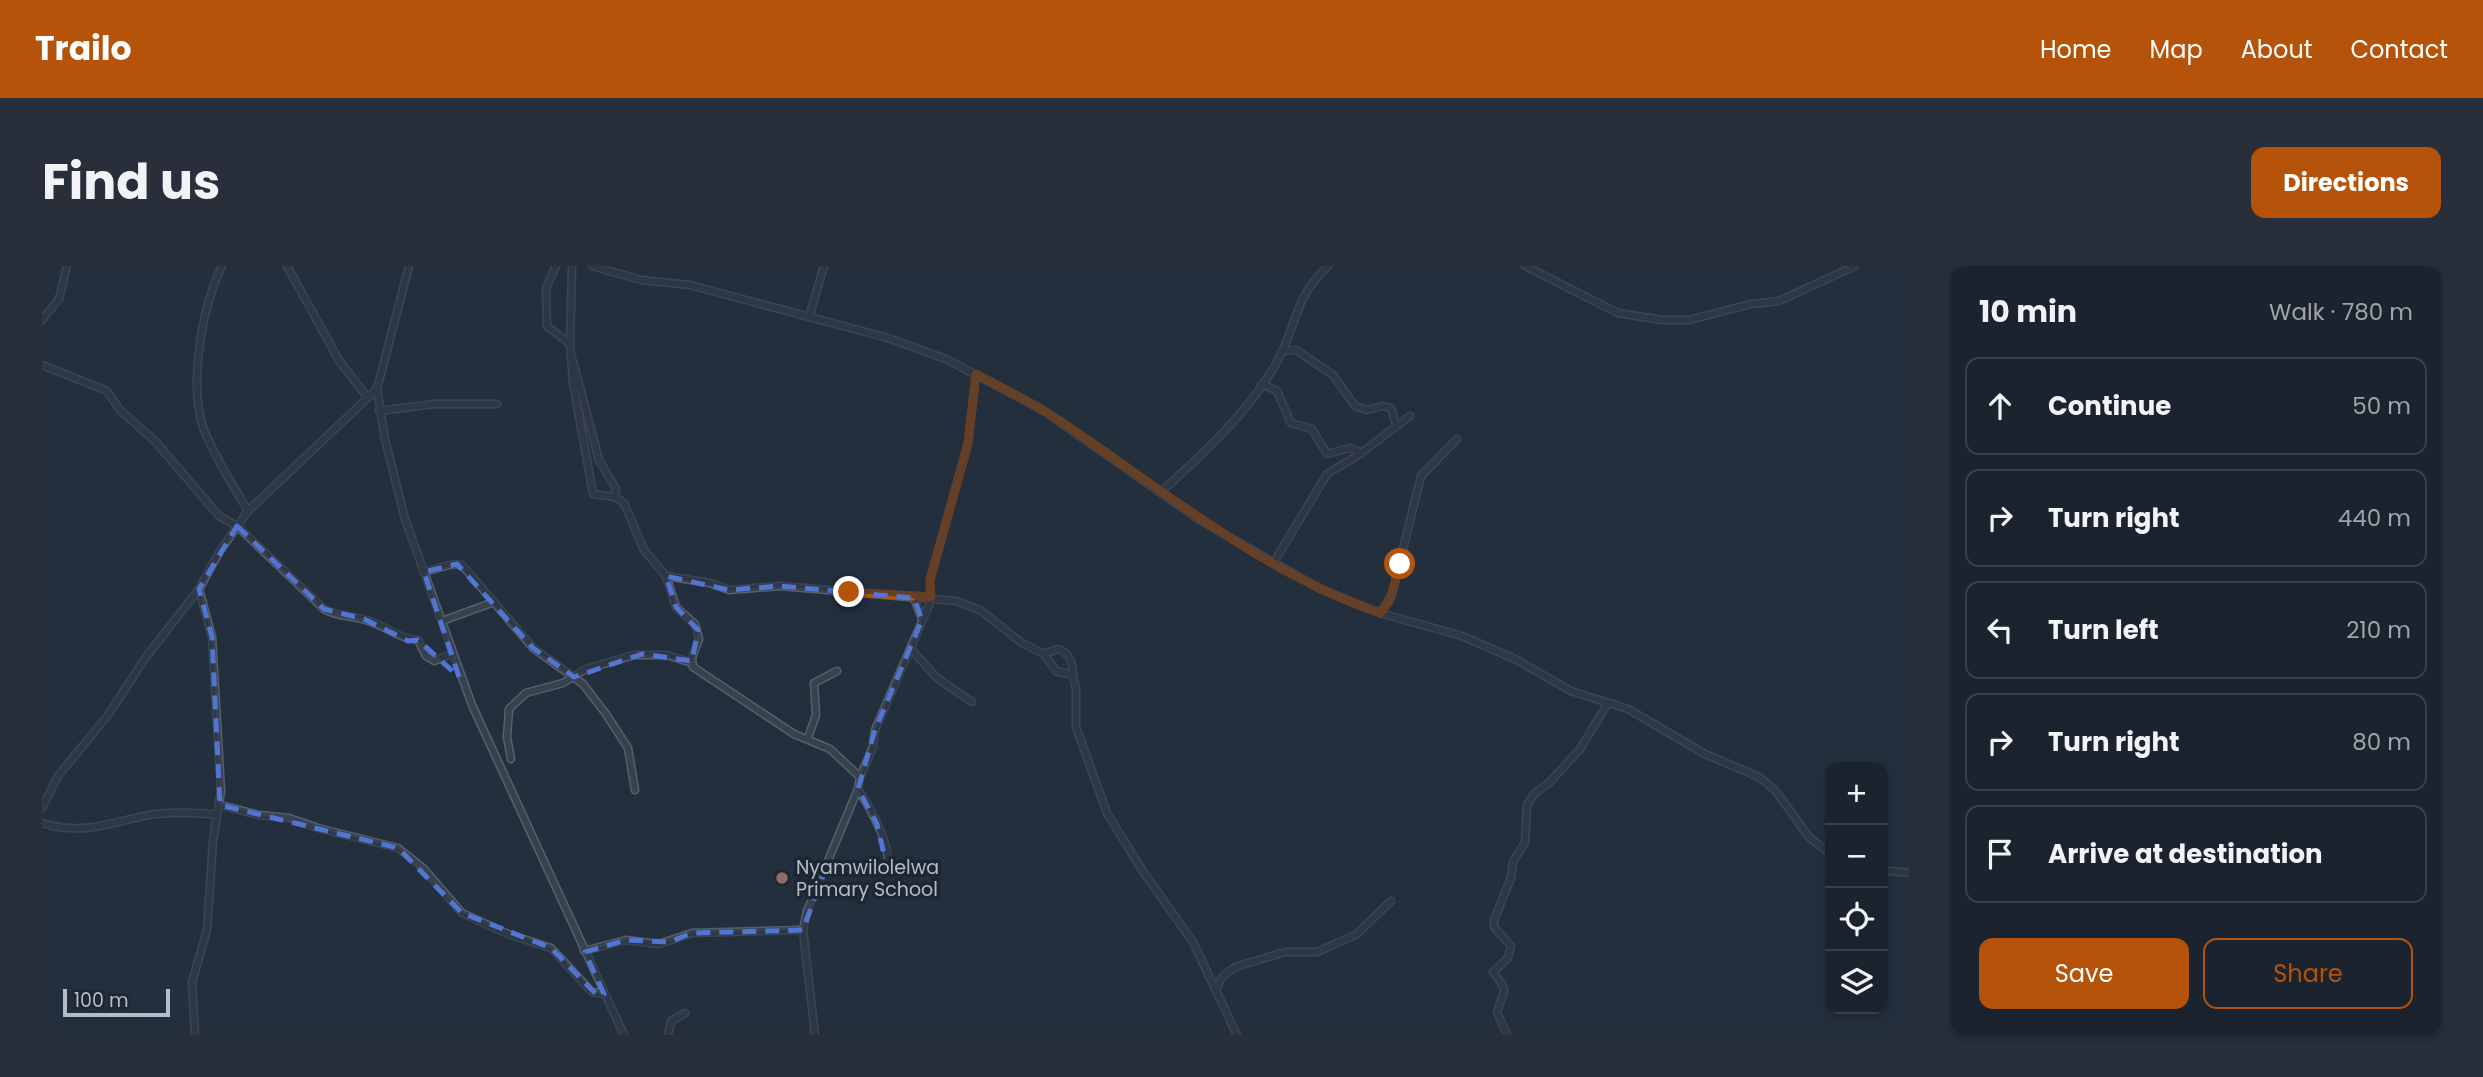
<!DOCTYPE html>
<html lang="en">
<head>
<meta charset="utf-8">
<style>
  body { margin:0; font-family:Poppins,sans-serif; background:#282f3a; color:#f1f3f6 }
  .controls { position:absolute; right:21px; bottom:21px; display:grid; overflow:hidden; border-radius:14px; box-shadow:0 4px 10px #0003 }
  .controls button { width:63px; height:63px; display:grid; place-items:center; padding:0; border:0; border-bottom:2px solid #39404a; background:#1b232e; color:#f1f3f6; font:35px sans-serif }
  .scale { position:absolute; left:21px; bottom:18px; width:107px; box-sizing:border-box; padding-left:7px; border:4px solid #b4bcc9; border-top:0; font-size:19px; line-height:24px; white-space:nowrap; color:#b4bcc9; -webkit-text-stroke:5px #1d2633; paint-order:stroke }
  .stop { position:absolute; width:21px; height:21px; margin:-16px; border:5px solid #b45309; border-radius:50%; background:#fff }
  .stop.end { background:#b45309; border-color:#fff; box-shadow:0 2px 7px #0008 }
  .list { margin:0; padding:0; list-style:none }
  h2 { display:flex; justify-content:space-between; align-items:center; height:91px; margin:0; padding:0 28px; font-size:30px }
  h2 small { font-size:23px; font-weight:400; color:#a0a4aa }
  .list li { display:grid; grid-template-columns:46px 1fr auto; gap:21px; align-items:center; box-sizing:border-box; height:98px; margin:0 14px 14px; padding:0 14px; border:2px solid #39404a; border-radius:14px }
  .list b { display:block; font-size:26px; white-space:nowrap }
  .list em { font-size:23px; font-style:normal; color:#a0a4aa }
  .actions { display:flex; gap:14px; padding:21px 28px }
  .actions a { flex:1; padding:16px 0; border:2px solid #b45309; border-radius:14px; text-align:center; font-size:24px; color:#b45309 }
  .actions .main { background:#b45309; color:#fff }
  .icon { flex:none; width:38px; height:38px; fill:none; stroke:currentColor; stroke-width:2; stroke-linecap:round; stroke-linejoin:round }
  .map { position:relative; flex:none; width:1867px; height:769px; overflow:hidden; border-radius:14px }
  header { display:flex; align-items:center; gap:42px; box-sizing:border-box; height:98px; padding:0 35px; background:#b45309; color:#fff }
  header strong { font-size:33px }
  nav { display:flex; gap:38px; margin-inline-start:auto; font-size:24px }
  .intro { display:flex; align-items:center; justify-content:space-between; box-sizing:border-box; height:168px; padding:0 42px }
  h1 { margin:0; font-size:49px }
  .button { padding:18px 32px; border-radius:14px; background:#b45309; color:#fff; font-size:24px; font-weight:700 }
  main { display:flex; gap:42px; padding:0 42px }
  aside { flex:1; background:#1b232e; border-radius:14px; box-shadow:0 4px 10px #0003 }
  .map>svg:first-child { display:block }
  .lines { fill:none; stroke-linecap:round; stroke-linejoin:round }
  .minor-casing { stroke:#565f6c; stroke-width:9 }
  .minor { stroke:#38414e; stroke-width:6 }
  .route { stroke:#b45309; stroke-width:9 }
  .marked { fill:none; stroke:#5274d3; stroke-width:5; stroke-dasharray:14 9; stroke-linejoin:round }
  .education-dot { fill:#8d6e63; stroke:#1d2633; stroke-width:2.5 }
  .labels { text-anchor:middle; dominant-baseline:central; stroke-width:7; stroke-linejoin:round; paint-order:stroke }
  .poi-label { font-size:19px; fill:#b4bcc9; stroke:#1d2633; text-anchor:start }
</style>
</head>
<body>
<header>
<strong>Trailo</strong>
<nav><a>Home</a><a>Map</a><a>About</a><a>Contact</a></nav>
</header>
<div class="intro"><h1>Find us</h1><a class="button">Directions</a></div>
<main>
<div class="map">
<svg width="1867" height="769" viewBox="0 0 1867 769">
  <rect width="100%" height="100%" fill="#242f3e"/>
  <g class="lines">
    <!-- minor casing -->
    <g class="minor-casing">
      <g id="minor">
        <path d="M180 0C160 41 146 120 162 164 173 192 191 219 206 245"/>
        <path d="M245 0 298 96 326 132"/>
        <path d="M367 0 335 123 343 173 363 253 430 439 582 769"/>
        <path d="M514 0 504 22 505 60 528 78 531 117 551 228 573 231 582 237 602 284 624 310 634 341 653 358 657 373 650 392 651 401 752 468 788 483 818 511"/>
        <path d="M550 0 599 14 648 19 846 72 904 93 1002 145 1156 253 1278 323 1338 347 1420 370 1473 393 1529 425 1586 443 1663 488 1717 511 1733 524 1767 571 1788 588"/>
        <path d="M1483 0 1576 47 1620 54H1647L1709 38 1737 35 1813 0"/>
        <path d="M767 51 782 0"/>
        <path d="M0 54 17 33 25 0"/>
        <path d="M528 78 530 0"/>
        <path d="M1240 85 1254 84 1291 109 1313 140 1325 144 1341 140 1349 142 1354 159"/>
        <path d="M531 95 557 194 574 223 573 231"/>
        <path d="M0 99 65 125 78 144 113 175 177 250 195 260 282 343C296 351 305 349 320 353 340 357 356 373 376 374L384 390 392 395 410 388"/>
        <path d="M1220 118 1235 125 1249 157 1270 163 1285 188 1308 182 1320 187"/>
        <path d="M337 145 392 138H455"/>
        <path d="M1119 226C1161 188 1209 144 1236 94 1256 57 1251 33 1286 0"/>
        <path d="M1232 296 1285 208 1318 188 1368 150"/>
        <path d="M382 306 411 298 420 299 491 382 541 418 564 448 586 482 593 524"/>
        <path d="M624 310 668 317 687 324 738 320 914 335 938 344 980 377 1002 388 1014 405 1031 409 1034 424V461L1065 547 1100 604 1151 676 1195 769"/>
        <path d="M872 332 880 353"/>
        <path d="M1338 347 1350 328 1379 210 1415 173"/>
        <path d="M400 355 452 336"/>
        <path d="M869 383 895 412 930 436"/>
        <path d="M1002 388 1016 383C1028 387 1031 397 1031 409"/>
        <path d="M766 472 774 449 772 417 795 405"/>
        <path d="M469 493 465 471 467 443 484 427 521 417 544 403 592 389H625L650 397"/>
        <path d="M178 539 217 549 247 552 276 562 356 582 381 602 420 647 466 668 509 682 550 726 562 728"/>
        <path d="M0 542 16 510 66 449 104 391 157 323 178 285 206 245 335 123"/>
        <path d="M0 557C44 571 72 554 114 548 135 546 155 546 175 549"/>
        <path d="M785 598 836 604 845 601C851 582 827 540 816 523"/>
        <path d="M1841 604 1867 607"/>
        <path d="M542 685 584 674 617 678 650 667 761 664"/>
        <path d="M1174 723 1180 711 1193 701 1243 686H1275L1315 668 1349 635"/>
        <path d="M153 769 150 716 165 664 171 575 179 525 170 371 157 323"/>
        <path d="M626 769 629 755 643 747"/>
        <path d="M773 769 761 664 765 645 816 523 818 511 831 481 833 464 888 337V314L926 178 934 108"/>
        <path d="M1465 769 1455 746C1461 722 1469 729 1451 706L1466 692 1469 680 1452 661V654L1469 612 1471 596 1483 576 1485 539 1492 528 1508 516 1538 483 1566 437"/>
      </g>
    </g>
    <!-- minor -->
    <use href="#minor" class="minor"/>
  </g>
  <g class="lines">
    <!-- route -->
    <path class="route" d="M807 326 889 331 888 314 926 177 934 108C962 123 992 137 1018 155 1121 224 1219 306 1338 347L1348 334 1358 298"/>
  </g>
  <!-- marked area -->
  <path d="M0 0H1867V769H0ZM195 260 282 343 322 353 366 375 376 374 417 411 382 306 415 298 491 382 532 411 600 388 650 395 656 364 634 341 624 310 687 324 738 320 872 332 880 354 833 464 816 523 835 558 845 601 785 598 761 664 650 667 627 676 584 674 543 686 562 728H554L509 682 420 647 356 582 178 539 170 371 157 323Z" fill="#242f3e" fill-opacity=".55" fill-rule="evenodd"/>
  <path class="marked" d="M195 260 282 343 322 353 366 375 376 374 417 411 382 306 415 298 491 382 532 411 600 388 650 395 656 364 634 341 624 310 687 324 738 320 872 332 880 354 833 464 816 523 835 558 845 601 785 598 761 664 650 667 627 676 584 674 543 686 562 728H554L509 682 420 647 356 582 178 539 170 371 157 323Z"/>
  <!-- markers -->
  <circle class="education-dot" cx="740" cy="612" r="7"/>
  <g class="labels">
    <!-- poi labels -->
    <g class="poi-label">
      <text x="754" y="601">Nyamwilolelwa<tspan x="754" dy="22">Primary School</tspan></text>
    </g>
  </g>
</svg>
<div class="controls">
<button>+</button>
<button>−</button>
<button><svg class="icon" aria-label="locate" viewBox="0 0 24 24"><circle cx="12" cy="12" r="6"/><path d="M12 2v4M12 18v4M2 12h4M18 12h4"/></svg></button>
<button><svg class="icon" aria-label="layers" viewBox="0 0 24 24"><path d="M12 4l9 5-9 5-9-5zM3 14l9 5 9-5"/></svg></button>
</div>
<div class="scale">100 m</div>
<div class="stop" style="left:1358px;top:298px"></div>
<div class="stop end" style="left:807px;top:326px"></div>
</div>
<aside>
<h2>10 min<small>Walk · 780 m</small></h2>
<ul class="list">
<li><svg class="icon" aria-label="ahead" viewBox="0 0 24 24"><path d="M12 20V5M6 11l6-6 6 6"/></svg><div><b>Continue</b></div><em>50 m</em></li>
<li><svg class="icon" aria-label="right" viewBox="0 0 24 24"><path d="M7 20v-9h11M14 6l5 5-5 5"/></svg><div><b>Turn right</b></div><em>440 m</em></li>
<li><svg class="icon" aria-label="left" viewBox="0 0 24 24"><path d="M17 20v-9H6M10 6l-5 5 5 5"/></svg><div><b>Turn left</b></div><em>210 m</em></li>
<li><svg class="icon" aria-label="right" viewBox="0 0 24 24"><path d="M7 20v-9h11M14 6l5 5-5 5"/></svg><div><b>Turn right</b></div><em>80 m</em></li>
<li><svg class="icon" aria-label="arrive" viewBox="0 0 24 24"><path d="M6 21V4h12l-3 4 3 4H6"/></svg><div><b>Arrive at destination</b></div></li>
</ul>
<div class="actions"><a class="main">Save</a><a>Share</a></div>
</aside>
</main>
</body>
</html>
